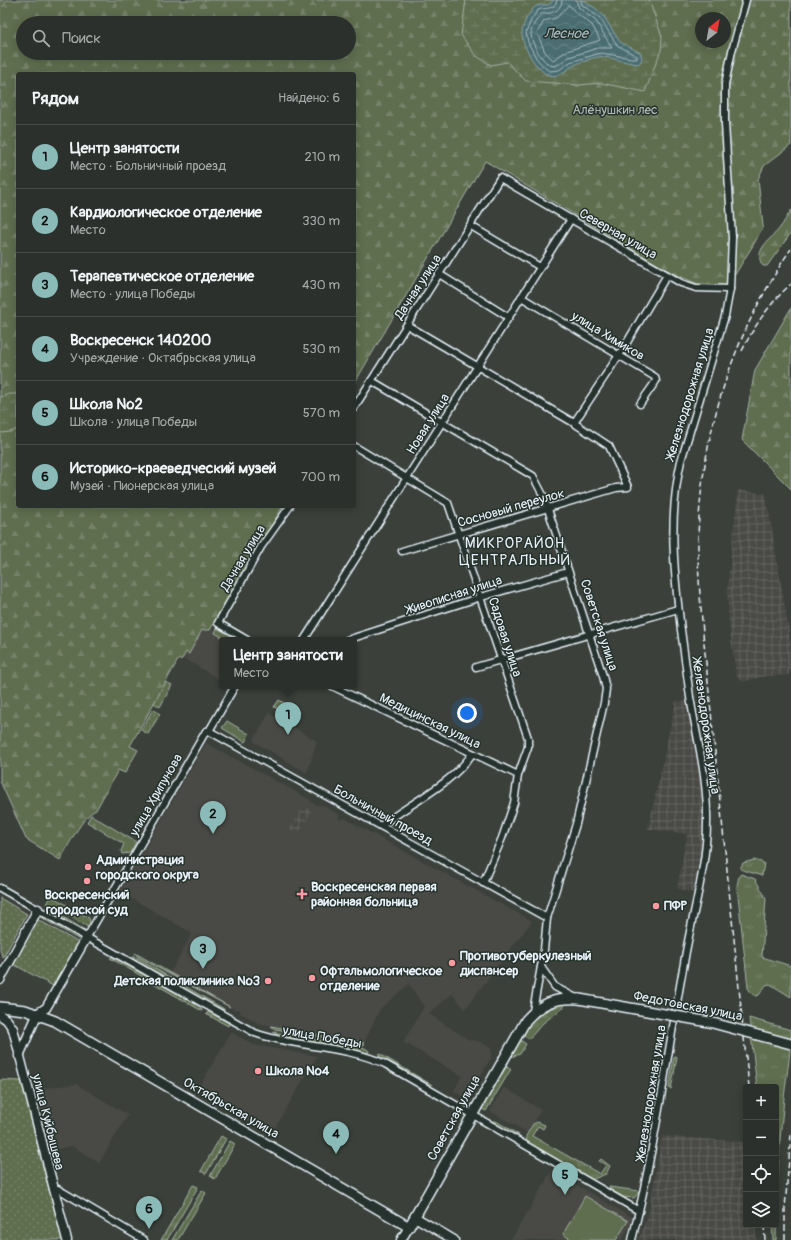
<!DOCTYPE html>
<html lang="ru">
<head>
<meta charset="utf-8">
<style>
  body { margin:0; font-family:Pangolin,sans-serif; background:#343834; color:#f1f3f6 }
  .controls { position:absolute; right:12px; bottom:12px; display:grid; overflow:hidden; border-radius:4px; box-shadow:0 2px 10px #0003 }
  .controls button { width:36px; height:36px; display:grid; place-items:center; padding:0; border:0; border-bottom:1px solid #484b48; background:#2c302c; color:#f1f3f6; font:20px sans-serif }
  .compass { position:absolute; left:695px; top:12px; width:36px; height:36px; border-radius:50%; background:#2c302c; box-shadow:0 2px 10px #0003; rotate:31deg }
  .you { position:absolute; left:467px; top:713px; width:14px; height:14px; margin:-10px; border:3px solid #fff; border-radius:50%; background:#1a73e8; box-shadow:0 0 0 6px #1a73e833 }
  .badge { display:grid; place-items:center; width:26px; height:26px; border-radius:50%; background:#8bbbb9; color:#111; font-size:13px; font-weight:700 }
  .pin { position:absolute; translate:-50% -33px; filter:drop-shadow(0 1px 2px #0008) }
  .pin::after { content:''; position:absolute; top:21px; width:14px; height:12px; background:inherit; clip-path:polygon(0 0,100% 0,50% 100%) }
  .popup { position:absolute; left:219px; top:637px; width:138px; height:52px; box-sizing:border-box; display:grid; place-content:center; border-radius:4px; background:#2c302c; filter:drop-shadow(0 1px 3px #0005); font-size:13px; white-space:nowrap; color:#a6a9a9 }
  .popup b { font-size:15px; color:#f1f3f6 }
  .popup::after { content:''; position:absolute; left:50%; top:100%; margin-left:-8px; border:8px solid transparent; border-top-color:#2c302c }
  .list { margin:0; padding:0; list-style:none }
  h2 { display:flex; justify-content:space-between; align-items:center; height:52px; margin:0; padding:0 16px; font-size:17px }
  h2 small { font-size:13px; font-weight:400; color:#a6a9a9 }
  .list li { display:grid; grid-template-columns:26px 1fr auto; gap:12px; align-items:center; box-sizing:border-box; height:64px; padding:0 16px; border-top:1px solid #484b48 }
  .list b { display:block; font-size:15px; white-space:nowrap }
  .list p { margin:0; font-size:13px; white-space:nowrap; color:#a6a9a9 }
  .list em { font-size:13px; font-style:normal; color:#a6a9a9 }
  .icon { flex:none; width:22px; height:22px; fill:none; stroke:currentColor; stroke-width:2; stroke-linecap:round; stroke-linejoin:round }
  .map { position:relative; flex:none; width:791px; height:1240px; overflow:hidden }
  .search { position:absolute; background:#2c302c; box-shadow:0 2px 10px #0003; left:16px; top:16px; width:340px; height:44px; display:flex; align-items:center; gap:10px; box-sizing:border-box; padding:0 14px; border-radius:22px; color:#a6a9a9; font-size:15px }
  .panel { position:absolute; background:#2c302c; box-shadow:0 2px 10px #0003; left:16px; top:72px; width:340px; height:436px; border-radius:4px }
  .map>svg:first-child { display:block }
  .built { fill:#4a4945 }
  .industrial { fill:url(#industrial-grid) }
  .grass { fill:url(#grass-tufts); stroke:#a4b0a4 }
  .forest { fill:url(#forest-firs); stroke:#a4b0a4; fill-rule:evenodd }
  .wetland { fill:url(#wetland-marsh); stroke:#a4b0a4 }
  .park { fill:url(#park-dots); stroke:#a4b0a4 }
  .pitch { fill:#5f6e50; stroke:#a4b0a4 }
  .water { fill:url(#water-waves); stroke:#89a2a7 }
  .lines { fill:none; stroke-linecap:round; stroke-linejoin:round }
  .shore { stroke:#a9bcc2; stroke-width:1 }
  .minor-casing { stroke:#e8f1f8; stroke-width:9 }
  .tertiary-casing { stroke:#e8f1f8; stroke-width:11 }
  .secondary-casing { stroke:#e8f1f8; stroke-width:12 }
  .minor { stroke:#26332d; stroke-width:6 }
  .tertiary { stroke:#26332d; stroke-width:8 }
  .secondary { stroke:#26332d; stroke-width:9 }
  .rail { stroke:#e8f1f8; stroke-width:1.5; stroke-dasharray:6 3; stroke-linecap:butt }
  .secondary-bridge-casing { stroke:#e8f1f8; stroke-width:12; stroke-linecap:butt }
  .secondary-bridge { stroke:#26332d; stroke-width:9 }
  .poi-dot { fill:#ff9aa2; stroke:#26332d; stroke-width:1.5 }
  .labels { text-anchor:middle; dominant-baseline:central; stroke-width:3; stroke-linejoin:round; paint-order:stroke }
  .park-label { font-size:13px; fill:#b1bdb5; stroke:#26332d }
  .street-label { font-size:13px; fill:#e8f1f8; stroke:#26332d }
  .poi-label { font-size:13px; font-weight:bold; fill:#e8f1f8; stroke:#26332d; text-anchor:start }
  .water-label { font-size:14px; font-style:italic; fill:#a9bcc2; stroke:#26332d }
  .quarter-label { font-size:15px; letter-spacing:1px; fill:#e8f1f8; stroke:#26332d }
</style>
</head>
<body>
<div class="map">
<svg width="791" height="1240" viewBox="0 0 791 1240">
  <defs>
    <pattern id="industrial-grid" width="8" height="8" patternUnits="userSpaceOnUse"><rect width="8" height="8" fill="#4a4945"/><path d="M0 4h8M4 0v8" fill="none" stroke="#646461"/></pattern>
    <pattern id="grass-tufts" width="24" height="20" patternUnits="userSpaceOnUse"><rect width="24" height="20" fill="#5f6e50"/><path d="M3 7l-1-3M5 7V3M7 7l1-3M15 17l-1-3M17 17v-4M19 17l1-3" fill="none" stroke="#76836a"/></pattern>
    <pattern id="forest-firs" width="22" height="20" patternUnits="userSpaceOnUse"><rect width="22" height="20" fill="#5f6e50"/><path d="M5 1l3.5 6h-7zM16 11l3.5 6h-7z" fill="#76836a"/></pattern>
    <pattern id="wetland-marsh" width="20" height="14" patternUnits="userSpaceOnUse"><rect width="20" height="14" fill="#5f6e50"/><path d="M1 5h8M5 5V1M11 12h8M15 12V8" fill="none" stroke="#76836a"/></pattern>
    <pattern id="park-dots" width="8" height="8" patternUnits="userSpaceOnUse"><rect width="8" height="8" fill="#5f6e50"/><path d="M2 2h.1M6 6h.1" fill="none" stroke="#76836a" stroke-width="1.8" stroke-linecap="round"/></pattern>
    <pattern id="water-waves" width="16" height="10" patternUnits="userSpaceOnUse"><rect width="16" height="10" fill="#4a6d71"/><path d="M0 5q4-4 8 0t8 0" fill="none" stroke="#648286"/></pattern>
  </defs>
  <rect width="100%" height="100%" fill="#3b403b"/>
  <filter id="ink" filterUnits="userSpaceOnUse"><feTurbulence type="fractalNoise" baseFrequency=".025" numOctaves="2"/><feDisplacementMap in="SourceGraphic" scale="8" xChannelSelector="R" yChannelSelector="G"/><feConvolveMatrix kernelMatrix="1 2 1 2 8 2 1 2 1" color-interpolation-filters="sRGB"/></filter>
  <g filter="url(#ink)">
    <!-- built -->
    <g class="built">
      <path d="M200 628H211L230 640H222V681L183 658Z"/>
      <path d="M269 713 317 741 307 773 253 741Z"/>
      <path d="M206 743 311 800V802L319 806 320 804 340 815 338 818 342 820 344 818 532 921 465 1009 452 994 429 1014 469 1040 479 1041 491 1048 492 1056 471 1092 473 1093 469 1100 454 1091 462 1076 403 1042 424 1007 409 984 380 1009 364 1043 258 1023 240 1013 241 1011 237 1009 235 1010 170 973 192 933 120 892Z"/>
      <path d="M231 1032 254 1045 317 1056 271 1135 207 1097 209 1092 199 1087Z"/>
      <path d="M76 1084 128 1115 99 1163 72 1146 48 1151 34 1089Z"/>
      <path d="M504 1087 541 1110 528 1133 490 1111Z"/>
      <path d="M552 1170 634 1219 622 1240H511Z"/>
    </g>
    <!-- industrial -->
    <g class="industrial">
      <path d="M738 490 766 494 791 644V671L788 675 765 676 742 682 736 675 729 623 727 590Z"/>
      <path d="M676 701 690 702 704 807V853L696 893 677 889 687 834 648 829Z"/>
      <path d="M304 806 312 811 298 834 290 829Z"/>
      <path d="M662 1136 746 1142V1225H756V1240H638L648 1216Z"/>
    </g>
    <!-- grass -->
    <g class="grass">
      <path d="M217 628 240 640H227L215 633Z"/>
      <path d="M227 721 249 734 245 742 222 728Z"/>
      <path d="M754 860 764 863 762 876 740 869 743 863Z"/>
      <path d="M741 874 755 879 766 898 762 957 791 966V997L770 984 766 985 759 995 756 996 752 994 748 988 737 886 739 876Z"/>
      <path d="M53 897 89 918 90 923 88 927 47 904 50 898Z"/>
      <path d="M46 907 85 930 83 931 46 909Z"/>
      <path d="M44 916 76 935 78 939 40 917Z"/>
      <path d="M135 953 230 1007 138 957Z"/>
      <path d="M112 957 201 1007 202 1011 110 958Z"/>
      <path d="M135 957 224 1009V1010L205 1001 133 959V957Z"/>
      <path d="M565 1003 564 1007 543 1023 529 1039 521 1034C534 1017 545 1010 565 1003Z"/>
      <path d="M208 1012 229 1023 228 1026 206 1014Z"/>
      <path d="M749 1018 791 1030C791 1057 785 1082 783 1109 778 1152 777 1196 776 1240H773L772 1225H776V1087H757Z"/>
      <path d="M271 1026 364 1043V1045L275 1029Z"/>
      <path d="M273 1032 365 1048 369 1051 368 1053 278 1036Z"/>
      <path d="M518 1039 526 1044 520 1054 511 1057Z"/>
      <path d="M380 1054 432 1085 379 1056Z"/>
      <path d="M676 1056 677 1058 671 1089 669 1088 674 1057Z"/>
      <path d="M504 1066 511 1069 486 1111 480 1108Z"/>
      <path d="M491 1121H496L519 1135H514Z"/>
      <path d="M537 1122 545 1125 543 1129 538 1126 532 1136 600 1174 606 1165 599 1161 601 1159 610 1166 606 1174 591 1180 527 1143 526 1136 533 1124Z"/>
      <path d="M221 1136 226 1139 206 1174 201 1171Z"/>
      <path d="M230 1141 235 1144 215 1179 210 1176Z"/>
      <path d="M193 1185 198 1187 167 1240H161Z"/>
      <path d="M609 1187 640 1191 634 1198 621 1197 612 1193Z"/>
      <path d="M202 1190 206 1193 178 1240H172Z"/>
    </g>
    <!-- forest -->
    <g class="forest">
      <path d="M0 0H791V145L764 166 758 179 763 226 755 242 728 286 698 284 672 273 485 161 354 384V74H18V506H283L210 630H202L189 654 186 652 182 659 178 660 130 746 138 750 125 773 118 770 96 810C82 816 68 847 60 860L26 839 0 781ZM701 18H725V42H701ZM23 23H349V53H23Z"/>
      <path d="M791 210V233L767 266H763C752 251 771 239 779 229 784 223 787 216 791 210Z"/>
      <path d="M791 308V489L742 440 755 370Z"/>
      <path d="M91 815 136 842 130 853 122 854 121 851 124 844 87 822Z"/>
    </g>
    <!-- wetland -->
    <g class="wetland">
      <path d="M466 0H649L662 37 661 50 645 92 601 83 579 85 526 81 507 62 491 65 475 55 461 35Z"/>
      <path d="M9 394H18V429L10 432 0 433V397Z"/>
    </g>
    <!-- park -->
    <g class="park">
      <path d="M279 700 299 712 294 719 274 707Z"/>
      <path d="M153 709 160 714 148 734 141 730Z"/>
      <path d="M0 898 27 914 3 958 0 950Z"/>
      <path d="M37 919 79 943 58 981 53 986 13 964Z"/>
      <path d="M0 1080 21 1081 62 1240H0Z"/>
    </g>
    <!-- pitch -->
    <g class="pitch">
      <path d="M166 682 172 685 160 707 154 703Z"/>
      <path d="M585 1196 628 1221 616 1240H572L563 1234Z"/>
    </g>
    <!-- water -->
    <path class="water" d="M554 0H582L595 8 603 15 620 42 641 53 642 59 639 64C626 63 615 58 603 57 595 56 586 61 579 63 569 66 560 79 549 75 537 72 521 44 522 33 522 25 530 10 536 6 540 4 544 5 548 5Z"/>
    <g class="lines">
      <!-- shore -->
      <g class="shore">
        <path d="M557 0C555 11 545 7 538 10L531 20 526 33 528 42 536 58 545 68 550 71 559 70 570 62 601 53 637 59V56L617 45 600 18 582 5 581 0"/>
        <path d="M562 0C561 13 550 13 541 14 537 20 531 27 531 34 532 45 542 62 552 66L557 65 569 57 598 48H612L596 21 579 8 576 0"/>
        <path d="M569 5 576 13 592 25 600 40 567 51 553 60 545 52 537 33 544 21 556 18Z"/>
      </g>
      <!-- minor casing -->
      <g class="minor-casing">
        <g id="minor">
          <path d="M471 226 540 267"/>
          <path d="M439 274 508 317"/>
          <path d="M521 297 655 377 656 381 640 404"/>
          <path d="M372 381 533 476 544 497 603 676 606 689 604 703 576 824 547 918 544 950 533 1011"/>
          <path d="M354 408 500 178 681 283 696 288 730 289"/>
          <path d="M574 423 623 349 667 275"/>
          <path d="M354 446 448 503 528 738V747L518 775 514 803 502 838 483 883"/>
          <path d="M402 551 616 488 628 487 609 446 574 423 407 325"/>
          <path d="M247 640 218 623 261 547 290 506"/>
          <path d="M304 640 571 219"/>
          <path d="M347 640 481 597 568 572"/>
          <path d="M476 667 678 609"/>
          <path d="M332 686 518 775"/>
          <path d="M209 731 547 918"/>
          <path d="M381 826C409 804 452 784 472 754"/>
          <path d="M0 888 255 1033C297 1048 344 1045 385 1064L639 1211"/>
          <path d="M87 937 206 731H209L235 686"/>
          <path d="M541 967 555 987 574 997"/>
          <path d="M53 1189H58L144 1240"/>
          <path d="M632 1240C655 1149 667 1056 684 963 691 919 707 867 707 823 708 780 697 739 690 697 687 675 684 652 681 630 674 572 668 518 681 461L725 316 730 289 732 238 725 124V84L732 51 746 0"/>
        </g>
      </g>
      <!-- tertiary casing -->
      <g class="tertiary-casing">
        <g id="tertiary">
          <path d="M0 980 38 909"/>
          <path d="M0 1015 7 1020 13 1029 67 1240"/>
          <path d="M19 1056 38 1013 46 1008 87 937"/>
          <path d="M415 1217 454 1240"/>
          <path d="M401 1240 409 1227"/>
        </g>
      </g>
      <!-- secondary casing -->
      <g class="secondary-casing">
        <path id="secondary" d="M0 1007 25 1010 55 1021 409 1227 526 1020C541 1003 556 997 579 999"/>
      </g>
      <!-- minor -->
      <use href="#minor" class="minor"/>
      <!-- tertiary -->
      <use href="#tertiary" class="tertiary"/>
      <!-- secondary -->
      <use href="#secondary" class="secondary"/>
      <!-- rail -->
      <g class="rail">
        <path d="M742 351C754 326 770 303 791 284"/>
        <path d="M749 1087 703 633C700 594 696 556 699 518 704 437 727 358 767 288 775 275 782 261 791 249"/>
        <path d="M764 1225 765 1240"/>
        <path d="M785 1240V1208L791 1134"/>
      </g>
      <!-- secondary-bridge casing -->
      <g class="secondary-bridge-casing">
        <path id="secondary-bridge" d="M579 999 709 1022 791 1044"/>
      </g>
      <!-- secondary-bridge -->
      <use href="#secondary-bridge" class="secondary-bridge"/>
    </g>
  </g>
  <!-- markers -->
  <g class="poi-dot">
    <circle cx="88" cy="867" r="4"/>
    <circle cx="87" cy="881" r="4"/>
    <path d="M300 888h4v4h4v4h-4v4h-4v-4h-4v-4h4z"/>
    <circle cx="656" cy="906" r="4"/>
    <circle cx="452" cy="963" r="4"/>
    <circle cx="312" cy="978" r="4"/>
    <circle cx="268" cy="981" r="4"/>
    <circle cx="258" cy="1071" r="4"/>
  </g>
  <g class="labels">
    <!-- park labels -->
    <g class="park-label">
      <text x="615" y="110">Алёнушкин лес</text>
    </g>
    <!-- street labels -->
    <g class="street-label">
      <text transform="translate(618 234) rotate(30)">Северная улица</text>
      <text transform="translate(418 287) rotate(-57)">Дачная улица</text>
      <text transform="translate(608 336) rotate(31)">улица Химиков</text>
      <text transform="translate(690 394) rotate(-73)">Железнодорожная улица</text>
      <text transform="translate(428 424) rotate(-58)">Новая улица</text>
      <text transform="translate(511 508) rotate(-16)">Сосновый переулок</text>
      <text transform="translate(243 558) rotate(-59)">Дачная улица</text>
      <text transform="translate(454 595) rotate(-18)">Живописная улица</text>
      <text transform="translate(599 625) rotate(72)">Советская улица</text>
      <text transform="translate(505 637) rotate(72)">Садовая улица</text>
      <text transform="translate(430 721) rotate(26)">Медицинская улица</text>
      <text transform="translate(706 726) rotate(82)">Железнодорожная улица</text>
      <text transform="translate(156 795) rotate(-60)">улица Хрипунова</text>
      <text transform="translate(383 815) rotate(29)">Больничный проезд</text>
      <text transform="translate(688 1006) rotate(11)">Федотовская улица</text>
      <text transform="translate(322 1037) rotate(10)">улица Победы</text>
      <text transform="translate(651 1093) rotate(-81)">Железнодорожная улица</text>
      <text transform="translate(231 1108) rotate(30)">Октябрьская улица</text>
      <text transform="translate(454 1118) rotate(-61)">Советская улица</text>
      <text transform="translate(48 1122) rotate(76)">улица Куйбышева</text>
    </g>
    <!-- poi labels -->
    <g class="poi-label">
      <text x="96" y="860">Администрация<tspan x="96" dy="15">городского округа</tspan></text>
      <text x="311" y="887">Воскресенская первая<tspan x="311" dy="15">районная больница</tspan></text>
      <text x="87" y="895" text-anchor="middle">Воскресенский<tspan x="87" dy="15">городской суд</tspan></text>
      <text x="664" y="906">ПФР</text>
      <text x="460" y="956">Противотуберкулезный<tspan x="460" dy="15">диспансер</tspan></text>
      <text x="320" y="971">Офтальмологическое<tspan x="320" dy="15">отделение</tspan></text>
      <text x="260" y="981" text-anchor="end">Детская поликлиника №3</text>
      <text x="266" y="1071">Школа №4</text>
    </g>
    <!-- water labels -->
    <g class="water-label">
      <text x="566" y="33">Лесное</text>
    </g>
    <!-- quarter labels -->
    <g class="quarter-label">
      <text x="515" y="543">МИКРОРАЙОН<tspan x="515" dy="17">ЦЕНТРАЛЬНЫЙ</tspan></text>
    </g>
  </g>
</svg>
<div class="controls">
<button>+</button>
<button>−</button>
<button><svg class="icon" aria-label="locate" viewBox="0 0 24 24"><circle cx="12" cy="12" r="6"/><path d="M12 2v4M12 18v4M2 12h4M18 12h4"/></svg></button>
<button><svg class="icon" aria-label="layers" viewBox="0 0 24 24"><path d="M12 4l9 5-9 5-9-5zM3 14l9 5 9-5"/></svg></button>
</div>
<svg class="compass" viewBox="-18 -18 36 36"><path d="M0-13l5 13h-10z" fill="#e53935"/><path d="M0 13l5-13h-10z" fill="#a6a9a9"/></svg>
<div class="you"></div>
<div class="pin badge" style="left:288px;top:735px">1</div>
<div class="popup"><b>Центр занятости</b>Место</div>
<div class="pin badge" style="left:213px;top:834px">2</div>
<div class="pin badge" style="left:203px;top:969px">3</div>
<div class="pin badge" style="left:336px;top:1154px">4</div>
<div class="pin badge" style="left:565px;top:1195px">5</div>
<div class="pin badge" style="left:149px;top:1229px">6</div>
<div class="search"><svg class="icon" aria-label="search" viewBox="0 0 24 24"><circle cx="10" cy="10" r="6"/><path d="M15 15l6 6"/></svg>Поиск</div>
<section class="panel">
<h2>Рядом<small>Найдено: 6</small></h2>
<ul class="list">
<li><span class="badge">1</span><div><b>Центр занятости</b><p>Место · Больничный проезд</p></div><em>210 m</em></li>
<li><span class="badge">2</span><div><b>Кардиологическое отделение</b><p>Место</p></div><em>330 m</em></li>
<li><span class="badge">3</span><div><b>Терапевтическое отделение</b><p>Место · улица Победы</p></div><em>430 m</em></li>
<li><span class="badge">4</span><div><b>Воскресенск 140200</b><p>Учреждение · Октябрьская улица</p></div><em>530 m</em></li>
<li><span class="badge">5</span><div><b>Школа №2</b><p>Школа · улица Победы</p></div><em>570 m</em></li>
<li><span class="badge">6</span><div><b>Историко-краеведческий музей</b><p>Музей · Пионерская улица</p></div><em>700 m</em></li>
</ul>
</section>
</div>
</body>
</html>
